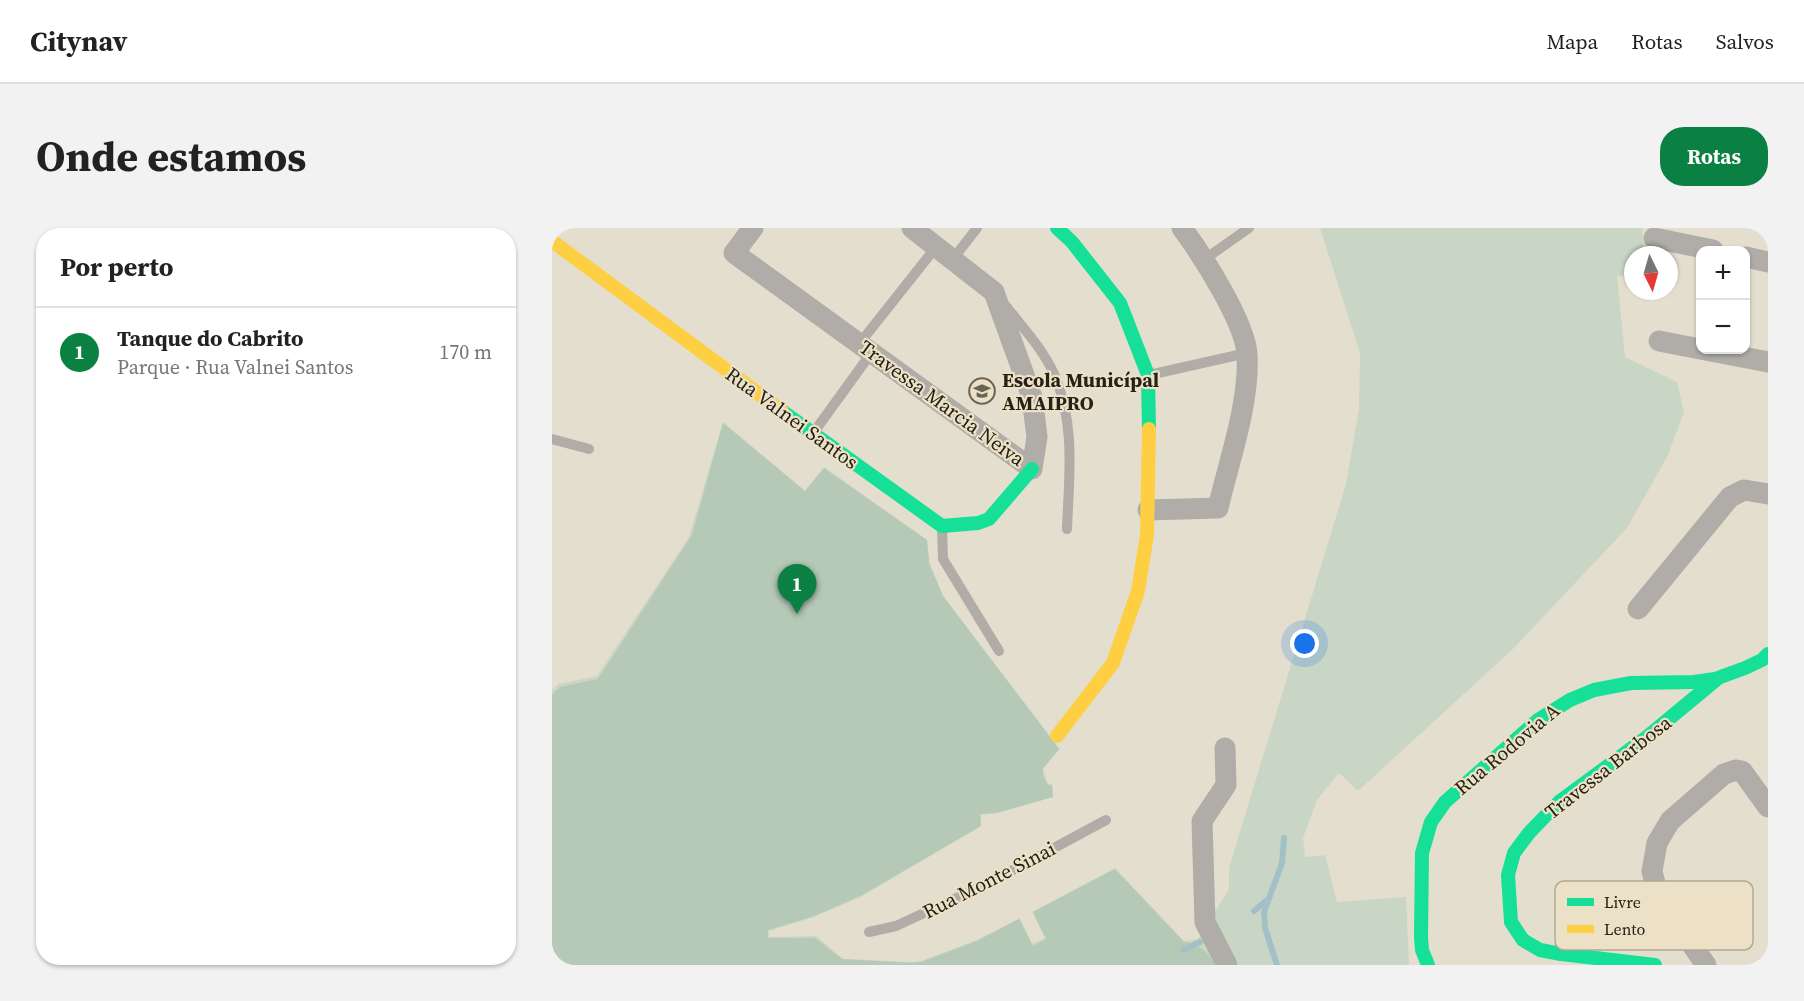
<!DOCTYPE html>
<html lang="pt">
<head>
<meta charset="utf-8">
<style>
  body { margin:0; font-family:"Source Serif 4",serif; background:#f2f2f2; color:#222 }
  .controls { position:absolute; right:18px; top:18px; display:grid; overflow:hidden; border-radius:12px; box-shadow:0 2px 4px #0004 }
  .controls button { width:54px; height:54px; display:grid; place-items:center; padding:0; border:0; border-bottom:2px solid #e0e0e0; background:#fff; color:#222; font:30px sans-serif }
  .compass { position:absolute; left:1072px; top:18px; width:54px; height:54px; border-radius:50%; background:#fff; box-shadow:0 2px 4px #0004; rotate:175deg }
  .you { position:absolute; left:753px; top:416px; width:21px; height:21px; margin:-15px; border:4px solid #fff; border-radius:50%; background:#1a73e8; box-shadow:0 0 0 9px #1a73e833 }
  .badge { display:grid; place-items:center; width:39px; height:39px; border-radius:50%; background:#0b8043; color:#fff; font-size:20px; font-weight:700 }
  .pin { position:absolute; translate:-50% -50px; filter:drop-shadow(0 2px 3px #0008) }
  .pin::after { content:''; position:absolute; top:32px; width:21px; height:18px; background:inherit; clip-path:polygon(0 0,100% 0,50% 100%) }
  .list { margin:0; padding:0; list-style:none }
  h2 { display:flex; justify-content:space-between; align-items:center; height:78px; margin:0; padding:0 24px; font-size:26px }
  h2 small { font-size:20px; font-weight:400; color:#767676 }
  .list li { display:grid; grid-template-columns:39px 1fr auto; gap:18px; align-items:center; box-sizing:border-box; height:90px; padding:0 24px; border-top:2px solid #e0e0e0 }
  .list b { display:block; font-size:22px; white-space:nowrap }
  .list p { margin:0; font-size:20px; white-space:nowrap; color:#767676 }
  .list em { font-size:20px; font-style:normal; color:#767676 }
  .map { position:relative; flex:none; width:1216px; height:737px; overflow:hidden; border-radius:24px }
  header { display:flex; align-items:center; gap:36px; box-sizing:border-box; height:84px; padding:0 30px; background:#fff; border-bottom:2px solid #e0e0e0 }
  header strong { font-size:28px }
  nav { display:flex; gap:33px; margin-inline-start:auto; font-size:21px }
  .intro { display:flex; align-items:center; justify-content:space-between; box-sizing:border-box; height:144px; padding:0 36px }
  h1 { margin:0; font-size:42px }
  .button { padding:15px 27px; border-radius:24px; background:#0b8043; color:#fff; font-size:21px; font-weight:700 }
  main { display:flex; gap:36px; padding:0 36px }
  aside { flex:1; background:#fff; border-radius:24px; box-shadow:0 2px 4px #0004 }
  .map>svg:first-child { display:block }
  .green { fill:#c9d6c6 }
  .forest { fill:#b5c9b6 }
  .lines { fill:none; stroke-linecap:round; stroke-linejoin:round }
  .stream { stroke:#a4c0c7; stroke-width:6 }
  .lane { stroke:#b0aca8; stroke-width:10 }
  .street { stroke:#b0aca8; stroke-width:21 }
  .fast { stroke:#16e098; stroke-width:14 }
  .slow { stroke:#ffcf43; stroke-width:14 }
  .labels { text-anchor:middle; dominant-baseline:central; stroke-width:4.5; stroke-linejoin:round; paint-order:stroke }
  .poi-label { font-size:20px; font-weight:bold; fill:#262218; stroke:#ece1c6; text-anchor:start }
  .street-label { font-size:20px; fill:#262218; stroke:#ece1c6 }
  .key { fill:#ece1c6; stroke:#b1a892; stroke-width:1.5 }
  .key-label { font-size:16px; fill:#262218 }
</style>
</head>
<body>
<header>
<strong>Citynav</strong>
<nav><a>Mapa</a><a>Rotas</a><a>Salvos</a></nav>
</header>
<div class="intro"><h1>Onde estamos</h1><a class="button">Rotas</a></div>
<main>
<aside>
<h2>Por perto<small></small></h2>
<ul class="list">
<li><span class="badge">1</span><div><b>Tanque do Cabrito</b><p>Parque · Rua Valnei Santos</p></div><em>170 m</em></li>
</ul>
</aside>
<div class="map">
<svg width="1216" height="737" viewBox="0 0 1216 737">
  <rect width="100%" height="100%" fill="#e4dece"/>
  <!-- green -->
  <path class="green" d="M768 0H1090L1092 27H1081V49L1065 48 1073 129 1125 154 1132 184 1116 227 1075 300 961 421 806 563 787 545 765 572 751 610 753 629 773 627 785 674 854 669 857 737H0V462L7 456 45 448 137 309 171 194 253 263 272 239 375 312 378 335 391 368 508 521 491 541 496 556H500L501 569 445 585 429 587V598L309 669 262 689 217 703V709L264 708 291 731 360 734 369 733 425 712 468 690 480 716 493 710 480 684 563 640 632 713 646 711 677 661V640L794 256 807 181 808 125Z"/>
  <!-- forest -->
  <path class="forest" d="M171 195 253 263 272 240 375 312 377 336 391 368 507 521 491 540V548L496 557H500L501 569 445 585 428 586 429 598 308 668 262 688 216 702V710H263L290 731 360 735 369 734 425 713 467 691 481 718 494 711 481 684 563 641 632 714C648 716 656 724 664 737H0V467L8 459 46 451 140 307Z"/>
  <g class="lines">
    <!-- stream -->
    <g class="stream">
      <path d="M702 683 715 672"/>
      <path d="M631 722 648 714"/>
      <path d="M725 737 713 700 712 684 730 635 732 610"/>
    </g>
    <!-- lane -->
    <g class="lane">
      <path d="M401 31 425 0"/>
      <path d="M653 31 697 0"/>
      <path d="M454 78C471 100 491 121 502 146 524 196 517 249 515 301"/>
      <path d="M308 115 384 19"/>
      <path d="M597 147 695 125"/>
      <path d="M262 204 320 124"/>
      <path d="M0 211 37 221"/>
      <path d="M390 298 391 331 447 423"/>
      <path d="M317 704 344 698 439 654 554 592"/>
    </g>
    <!-- street -->
    <g class="street">
      <path d="M201 0 182 25 480 241 485 209 480 169 442 64 360 0"/>
      <path d="M1102 10 1161 22"/>
      <path d="M1194 29 1216 34"/>
      <path d="M1107 113 1148 121"/>
      <path d="M1153 122 1216 134"/>
      <path d="M596 282 666 280C677 233 698 174 695 126 693 94 650 27 630 0"/>
      <path d="M1086 381 1178 269 1192 262 1216 266"/>
      <path d="M673 520 674 557 650 593 653 694 675 737"/>
      <path d="M1154 737 1106 668 1100 643 1105 615 1118 593 1172 546 1184 542 1190 543 1216 579"/>
    </g>
    <!-- fast -->
    <g class="fast">
      <path d="M505 0 520 14 568 75 596 147 597 201"/>
      <path d="M230 183 390 298 426 295 437 291 480 241"/>
      <path d="M876 737 870 722 869 709 870 625 879 594 893 574 986 492 1018 472 1042 462 1079 455 1142 454 1163 451 1193 440 1210 432 1216 426"/>
      <path d="M1103 737 1009 726 988 722 971 712 959 694 956 647 962 625 977 605 1007 574 1095 509 1165 451"/>
    </g>
    <!-- slow -->
    <g class="slow">
      <path d="M0 13 230 183"/>
      <path d="M505 508 561 435 586 363 595 307 597 201"/>
    </g>
  </g>
  <!-- icons -->
  <defs>
    <g id="school-ring" transform="scale(1.35)"><circle r="9.5" fill="#ece1c6" stroke="#686458" stroke-width="1.5"/><path d="M0-5L7-2L0 1L-7-2ZM-4 1L0 2.5L4 1V4Q0 6-4 4Z" fill="#686458"/></g>
  </defs>
  <g fill-rule="evenodd">
    <use href="#school-ring" x="430" y="163"/>
  </g>
  <g class="labels">
    <!-- poi labels -->
    <g class="poi-label">
      <text x="450" y="152">Escola Municípal<tspan x="450" dy="23">AMAIPRO</tspan></text>
    </g>
    <!-- street labels -->
    <g class="street-label">
      <text transform="translate(390 175) rotate(36)">Travessa Marcia Neiva</text>
      <text transform="translate(240 190) rotate(36)">Rua Valnei Santos</text>
      <text transform="translate(955 521) rotate(-40)">Rua Rodovia A</text>
      <text transform="translate(1056 539) rotate(-38)">Travessa Barbosa</text>
      <text transform="translate(437 652) rotate(-27)">Rua Monte Sinai</text>
    </g>
  </g>
  <!-- legend -->
  <rect x="1003" y="653" width="198" height="69" rx="9" class="key"/>
  <rect x="1015" y="670" width="27" height="8" fill="#16e098"/>
  <rect x="1015" y="697" width="27" height="8" fill="#ffcf43"/>
  <g class="key-label">
    <text x="1052" y="680">Livre</text>
    <text x="1052" y="707">Lento</text>
  </g>
</svg>
<div class="controls">
<button>+</button>
<button>−</button>
</div>
<svg class="compass" viewBox="-18 -18 36 36"><path d="M0-13l5 13h-10z" fill="#e53935"/><path d="M0 13l5-13h-10z" fill="#767676"/></svg>
<div class="you"></div>
<div class="pin badge" style="left:245px;top:386px">1</div>
</div>
</main>
</body>
</html>
